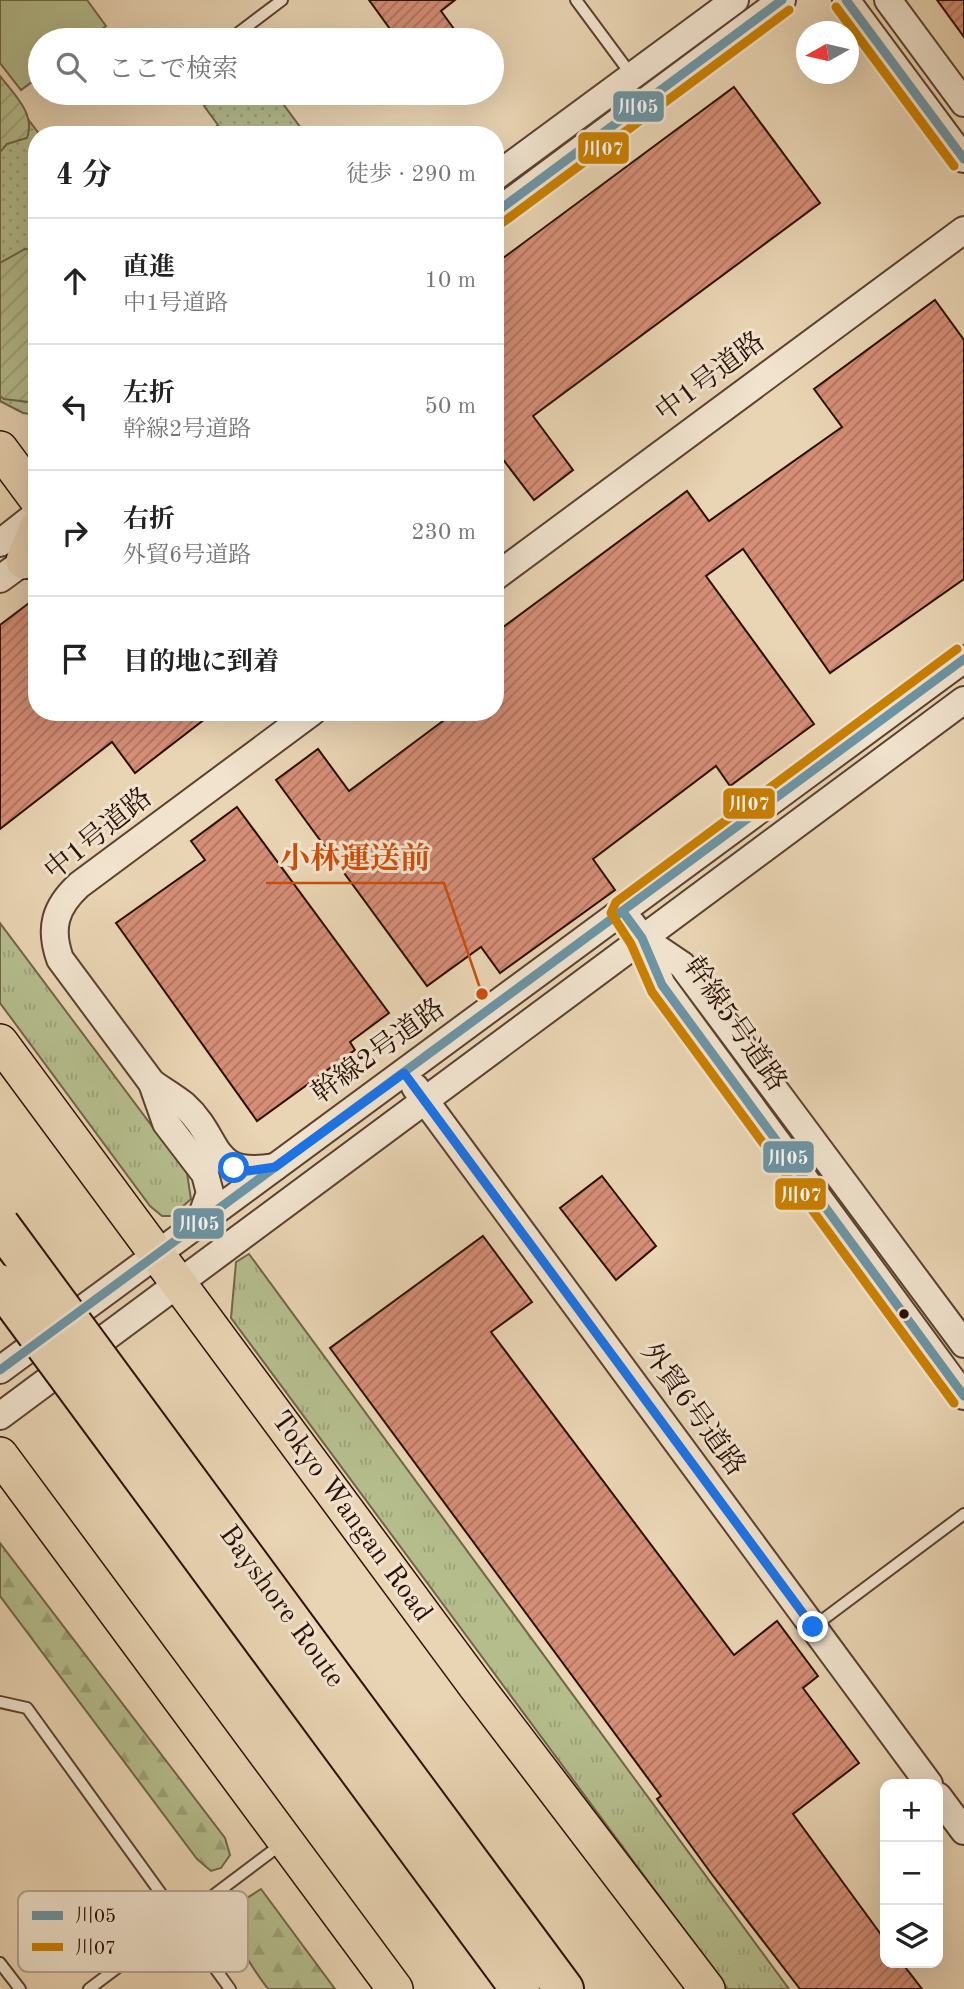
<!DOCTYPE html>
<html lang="ja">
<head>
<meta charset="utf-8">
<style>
  body { margin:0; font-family:"Old Standard TT","Noto Serif JP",serif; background:#f6f6f6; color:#222 }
  .controls { position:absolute; right:21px; bottom:21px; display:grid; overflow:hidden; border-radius:14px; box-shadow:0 7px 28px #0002 }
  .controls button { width:63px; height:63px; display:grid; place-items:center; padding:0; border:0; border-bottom:2px solid #e0e0e0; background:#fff; color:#222; font:35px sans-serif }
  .compass { position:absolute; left:796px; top:21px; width:63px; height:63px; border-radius:50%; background:#fff; box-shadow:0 7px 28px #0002; rotate:262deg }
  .stop { position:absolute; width:21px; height:21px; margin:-16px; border:5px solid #1a73e8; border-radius:50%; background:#fff }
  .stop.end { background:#1a73e8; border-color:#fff; box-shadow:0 2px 7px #0008 }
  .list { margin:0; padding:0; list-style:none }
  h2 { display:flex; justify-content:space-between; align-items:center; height:91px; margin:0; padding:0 28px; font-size:30px }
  h2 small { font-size:23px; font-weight:400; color:#767676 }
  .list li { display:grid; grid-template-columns:46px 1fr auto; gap:21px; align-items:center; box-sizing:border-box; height:126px; padding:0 28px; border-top:2px solid #e0e0e0 }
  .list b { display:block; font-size:26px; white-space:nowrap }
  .list p { margin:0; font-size:23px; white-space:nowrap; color:#767676 }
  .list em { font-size:23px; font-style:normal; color:#767676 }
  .icon { flex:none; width:38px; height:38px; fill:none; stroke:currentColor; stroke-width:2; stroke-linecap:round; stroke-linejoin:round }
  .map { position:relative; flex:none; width:964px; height:1989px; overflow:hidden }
  .search { position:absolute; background:#fff; box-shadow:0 7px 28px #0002; left:28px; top:28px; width:476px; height:77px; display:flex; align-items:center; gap:18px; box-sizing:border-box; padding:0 24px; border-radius:38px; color:#767676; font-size:26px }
  .panel { position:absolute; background:#fff; box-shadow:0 7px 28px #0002; left:28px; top:126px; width:476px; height:595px; border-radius:28px }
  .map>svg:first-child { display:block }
  .grass { fill:url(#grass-tufts); stroke:#706649; stroke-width:2 }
  .forest { fill:url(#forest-firs); stroke:#706649; stroke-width:2 }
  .park { fill:url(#park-dots); stroke:#706649; stroke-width:2 }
  .garden { fill:url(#garden-furrows); stroke:#706649; stroke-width:2 }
  .pitch { fill:#b5bd8d; stroke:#706649; stroke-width:2 }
  .building { fill:url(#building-hatch); stroke:#2c1005; stroke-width:2 }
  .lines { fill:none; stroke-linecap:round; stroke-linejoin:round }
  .service-casing { stroke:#5b4130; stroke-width:14 }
  .tertiary-casing { stroke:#5b4130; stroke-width:30 }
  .trunk-casing { stroke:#2c1005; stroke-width:38 }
  .motorway-casing { stroke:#2c1005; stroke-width:42 }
  .service { stroke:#f1e3ce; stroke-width:10 }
  .tertiary { stroke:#f1e3ce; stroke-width:26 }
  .trunk { stroke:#e9d4b3; stroke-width:35 }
  .motorway { stroke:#e9d4b3; stroke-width:38 }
  .motorway-bridge-casing { stroke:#2c1005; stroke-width:42; stroke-linecap:butt }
  .motorway-bridge { stroke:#e9d4b3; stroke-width:38 }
  .bus-1-casing { stroke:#f1e3ce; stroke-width:14 }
  .bus-2-casing { stroke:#f1e3ce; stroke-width:14 }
  .bus-1 { stroke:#6c95a6; stroke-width:9 }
  .bus-2 { stroke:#ca8001; stroke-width:9 }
  .route { stroke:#1a73e8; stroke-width:9 }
  .bus-dot { fill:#2c1005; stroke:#f1e3ce; stroke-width:2.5 }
  .labels { text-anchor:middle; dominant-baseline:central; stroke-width:6; stroke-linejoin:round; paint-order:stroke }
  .street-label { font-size:28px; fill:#2c1005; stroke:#f1e3ce }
  .key { fill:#f1e3ce; stroke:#b6a492; stroke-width:2 }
  .key-label { font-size:19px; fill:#2c1005 }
  .leader { fill:none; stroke:#cc4e0b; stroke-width:2.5 }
  .callout-dot { fill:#cc4e0b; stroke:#f1e3ce; stroke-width:2.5 }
  .callout-label { font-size:30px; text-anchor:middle; font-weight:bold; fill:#cc4e0b; stroke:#f1e3ce; stroke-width:6; stroke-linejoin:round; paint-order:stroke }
  .line-badge { stroke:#f1e3ce; stroke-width:2.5 }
  .badge-label { font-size:19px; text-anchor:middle; font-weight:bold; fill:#fff }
</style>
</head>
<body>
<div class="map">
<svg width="964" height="1989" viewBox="0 0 964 1989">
  <defs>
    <pattern id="grass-tufts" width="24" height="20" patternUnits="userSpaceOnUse" patternTransform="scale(1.75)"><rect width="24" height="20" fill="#b5bd8d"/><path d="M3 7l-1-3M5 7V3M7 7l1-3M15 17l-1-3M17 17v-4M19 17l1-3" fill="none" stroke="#9ca178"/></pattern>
    <pattern id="forest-firs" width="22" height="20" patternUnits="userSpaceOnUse" patternTransform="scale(1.75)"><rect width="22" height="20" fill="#b5bd8d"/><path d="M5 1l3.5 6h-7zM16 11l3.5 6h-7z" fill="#9ca178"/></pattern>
    <pattern id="park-dots" width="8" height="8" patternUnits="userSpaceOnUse" patternTransform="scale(1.75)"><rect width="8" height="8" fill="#b5bd8d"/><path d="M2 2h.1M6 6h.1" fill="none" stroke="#9ca178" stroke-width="1.8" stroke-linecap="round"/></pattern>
    <pattern id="garden-furrows" width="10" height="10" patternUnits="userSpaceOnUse" patternTransform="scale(1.75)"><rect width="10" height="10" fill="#b5bd8d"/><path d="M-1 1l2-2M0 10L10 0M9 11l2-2" fill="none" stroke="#9ca178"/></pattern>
    <pattern id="building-hatch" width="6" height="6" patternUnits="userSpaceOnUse" patternTransform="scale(1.75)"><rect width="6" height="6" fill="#d68e77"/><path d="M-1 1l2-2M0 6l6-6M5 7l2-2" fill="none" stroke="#ae7360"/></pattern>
  </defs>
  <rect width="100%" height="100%" fill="#e9d4b3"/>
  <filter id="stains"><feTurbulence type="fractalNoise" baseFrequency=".00286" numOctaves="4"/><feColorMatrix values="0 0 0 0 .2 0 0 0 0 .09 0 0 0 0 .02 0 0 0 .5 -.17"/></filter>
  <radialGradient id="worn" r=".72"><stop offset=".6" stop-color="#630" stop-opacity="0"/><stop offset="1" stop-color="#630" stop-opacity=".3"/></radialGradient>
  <!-- grass -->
  <g class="grass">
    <path d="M0 923 187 1173 191 1199 172 1216H162L150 1206 0 1003Z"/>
    <path d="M249 1254 789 1989H728L231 1318 236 1262Z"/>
  </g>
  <!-- forest -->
  <g class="forest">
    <path d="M0 1543 225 1838 230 1855 221 1868 211 1871 197 1859 0 1596Z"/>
    <path d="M261 1889 335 1989H268C248 1962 235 1942 230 1909Z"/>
  </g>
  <!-- park -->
  <g class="park">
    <path d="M0 82 40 135H37V415L23 413 0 401Z"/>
    <path d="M222 93H275L306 135H206L218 125 204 106Z"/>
  </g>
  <!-- garden -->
  <g class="garden">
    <path d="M0 76C14 94 36 114 27 138L7 144 0 152Z"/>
    <path d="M25 249 37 250V403L4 399 0 396V263Z"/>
  </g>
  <!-- pitch -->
  <path class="pitch" d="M0 0H87L106 26 87 40H40V76L21 90 0 63Z"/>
  <!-- building -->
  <g class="building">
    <path d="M369 0H455L441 11 462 40H398Z"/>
    <path d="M937 0H964V37Z"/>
    <path d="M734 87 820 203 533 416 573 470 534 500 495 449V264Z"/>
    <path d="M935 300 964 340V579L830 673 743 549 706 576 814 724 730 786 716 766 593 859 615 890 500 973 481 947 427 986 276 780 318 749 349 791 455 712H495V633L687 491 709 521 842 427 814 389Z"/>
    <path d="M37 597V712H214L135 773 112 742 0 829V625Z"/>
    <path d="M237 807 389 1013 350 1042 355 1050 257 1121 116 923 205 860 191 841Z"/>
    <path d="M602 1176 656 1246 616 1280 560 1208Z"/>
    <path d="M483 1236 532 1302 491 1332 734 1655 777 1621 818 1676 803 1688 859 1763 793 1814 885 1940V1963H902L922 1989H800L713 1876 657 1799 661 1796 330 1348Z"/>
  </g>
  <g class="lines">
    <!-- service casing -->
    <g class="service-casing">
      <g id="service">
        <path d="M576 0 633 77"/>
        <path d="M229 40 282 0"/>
        <path d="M813 1627 964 1514"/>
        <path d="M0 1702 27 1708 230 1989"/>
        <path d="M0 1963 20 1989"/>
        <path d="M89 1989 283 1843"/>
      </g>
    </g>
    <!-- tertiary casing -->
    <g class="tertiary-casing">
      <g id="tertiary">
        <path d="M846 0 964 159"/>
        <path d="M888 0 964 103"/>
        <path d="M495 177 735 0"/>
        <path d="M495 213 782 0"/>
        <path d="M0 543 37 514"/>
        <path d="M495 577 964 230"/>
        <path d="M0 579 37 552"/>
        <path d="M632 924 642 938 662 985 964 1396"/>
        <path d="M642 938 682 965 964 1344"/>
        <path d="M152 1083C162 1090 174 1097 184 1105 223 1140 207 1178 275 1167"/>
        <path d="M415 1087 929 1784"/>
        <path d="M199 1223 210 1193 205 1174 166 1123 152 1083 60 959C49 928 55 907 79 885L312 712"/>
        <path d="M0 1370 964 659"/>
        <path d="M0 1416 964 700"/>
        <path d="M938 1796 964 1831"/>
      </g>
    </g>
    <!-- trunk casing -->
    <g class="trunk-casing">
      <g id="trunk">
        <path d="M0 449 37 499"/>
        <path d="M24 561 37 528"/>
        <path d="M0 1042 476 1686 707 1989"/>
        <path d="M0 1455 395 1989"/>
      </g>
    </g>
    <!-- motorway casing -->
    <g class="motorway-casing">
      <g id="motorway">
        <path d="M313 1650 564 1989"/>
        <path d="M284 1669 520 1989"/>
      </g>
    </g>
    <!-- service -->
    <use href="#service" class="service"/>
    <!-- tertiary -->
    <use href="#tertiary" class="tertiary"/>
    <!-- trunk -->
    <use href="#trunk" class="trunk"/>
    <!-- motorway -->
    <use href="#motorway" class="motorway"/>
    <!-- motorway-bridge casing -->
    <g class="motorway-bridge-casing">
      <g id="motorway-bridge">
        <path d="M0 1225 313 1650"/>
        <path d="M0 1284 284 1669"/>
      </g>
    </g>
    <!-- motorway-bridge -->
    <use href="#motorway-bridge" class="motorway-bridge"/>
    <!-- bus-1 casing -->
    <g class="bus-1-casing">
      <g id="bus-1">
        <path d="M846 0 964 159"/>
        <path d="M495 213 782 0"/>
        <path d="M623 912 642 938 662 985 964 1396"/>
        <path d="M0 1370 964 659"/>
      </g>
    </g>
    <!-- bus-2 casing -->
    <g class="bus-2-casing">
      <g id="bus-2">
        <path d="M836 7 954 166"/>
        <path d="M502 223 789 10"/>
        <path d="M954 1403 652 992 631 944 611 913 616 902 957 649"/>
      </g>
    </g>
    <!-- bus-1 -->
    <use href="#bus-1" class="bus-1"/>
    <!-- bus-2 -->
    <use href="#bus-2" class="bus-2"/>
  </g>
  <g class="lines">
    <!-- route -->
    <path class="route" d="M234 1168 248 1171 275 1167 404 1073 813 1627"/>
  </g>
  <!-- markers -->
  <circle class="bus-dot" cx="904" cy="1314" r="6"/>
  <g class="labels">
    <!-- street labels -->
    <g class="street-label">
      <text transform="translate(711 378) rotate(-37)">中1号道路</text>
      <text transform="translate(99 835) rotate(-39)">中1号道路</text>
      <text transform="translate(734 1025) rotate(55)">幹線5号道路</text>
      <text transform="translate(379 1052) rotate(-36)">幹線2号道路</text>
      <text transform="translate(692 1410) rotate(54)">外貿6号道路</text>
      <text transform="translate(351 1517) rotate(54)">Tokyo Wangan Road</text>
      <text transform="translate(281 1607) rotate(54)">Bayshore Route</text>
    </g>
  </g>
  <!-- legend -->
  <rect x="18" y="1891" width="230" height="81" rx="10" class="key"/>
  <rect x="32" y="1911" width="31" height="9" fill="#6c95a6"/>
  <rect x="32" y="1943" width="31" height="8" fill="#ca8001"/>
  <g class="key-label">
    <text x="75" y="1922">川05</text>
    <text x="75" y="1954">川07</text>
  </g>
  <!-- callouts -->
  <path class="leader" d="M482 994L444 883H266"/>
  <circle class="callout-dot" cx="482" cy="994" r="7"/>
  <g class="callout-label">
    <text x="355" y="868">小林運送前</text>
  </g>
  <g class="line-badge">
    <rect x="612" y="90" width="53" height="33" rx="7" fill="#6c95a6"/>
    <rect x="577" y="131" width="53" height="34" rx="7" fill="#ca8001"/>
    <rect x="722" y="787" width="54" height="33" rx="7" fill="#ca8001"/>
    <rect x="762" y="1140" width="53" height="34" rx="7" fill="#6c95a6"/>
    <rect x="774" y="1177" width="53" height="34" rx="7" fill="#ca8001"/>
    <rect x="172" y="1207" width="53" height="33" rx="7" fill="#6c95a6"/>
  </g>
  <g class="badge-label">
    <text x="638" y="113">川05</text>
    <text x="603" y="155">川07</text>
    <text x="749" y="810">川07</text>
    <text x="788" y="1164">川05</text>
    <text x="801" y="1201">川07</text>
    <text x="199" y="1230">川05</text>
  </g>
  <rect width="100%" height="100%" filter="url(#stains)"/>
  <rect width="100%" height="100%" fill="url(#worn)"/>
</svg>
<div class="controls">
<button>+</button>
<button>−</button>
<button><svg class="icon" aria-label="layers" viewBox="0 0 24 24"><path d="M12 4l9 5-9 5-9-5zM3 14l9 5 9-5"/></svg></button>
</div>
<svg class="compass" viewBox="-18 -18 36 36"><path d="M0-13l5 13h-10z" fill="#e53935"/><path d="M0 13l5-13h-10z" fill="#767676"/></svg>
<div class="stop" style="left:234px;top:1168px"></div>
<div class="stop end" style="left:813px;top:1627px"></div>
<div class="search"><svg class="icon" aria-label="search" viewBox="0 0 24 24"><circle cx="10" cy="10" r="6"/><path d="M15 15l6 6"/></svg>ここで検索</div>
<section class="panel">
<h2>4 分<small>徒歩 · 290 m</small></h2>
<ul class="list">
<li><svg class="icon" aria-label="ahead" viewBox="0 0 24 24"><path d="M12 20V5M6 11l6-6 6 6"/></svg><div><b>直進</b><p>中1号道路</p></div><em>10 m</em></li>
<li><svg class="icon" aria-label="left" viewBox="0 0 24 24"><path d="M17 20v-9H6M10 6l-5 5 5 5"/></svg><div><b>左折</b><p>幹線2号道路</p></div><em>50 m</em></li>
<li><svg class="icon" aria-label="right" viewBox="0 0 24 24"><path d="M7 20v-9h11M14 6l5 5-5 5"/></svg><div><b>右折</b><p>外貿6号道路</p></div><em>230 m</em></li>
<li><svg class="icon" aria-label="arrive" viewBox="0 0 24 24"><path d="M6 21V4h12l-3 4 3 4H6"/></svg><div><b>目的地に到着</b></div></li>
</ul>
</section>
</div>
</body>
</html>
